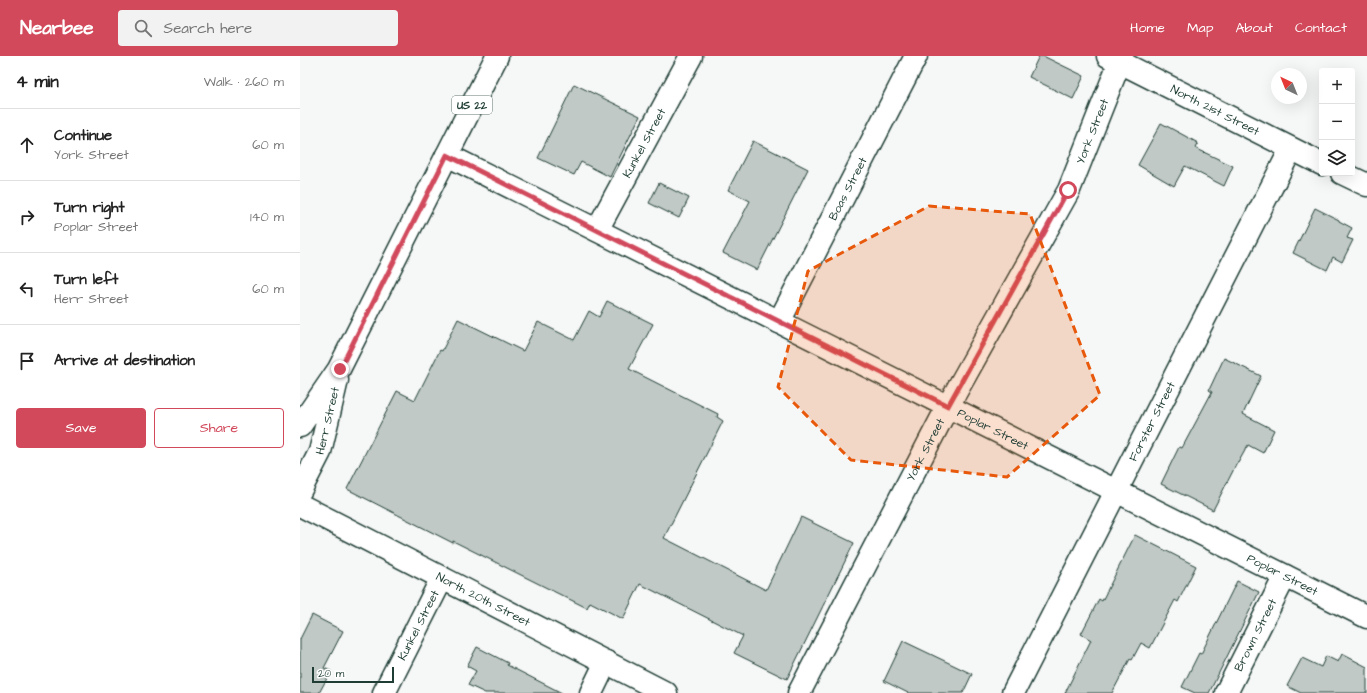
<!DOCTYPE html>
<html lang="en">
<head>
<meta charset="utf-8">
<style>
  body { margin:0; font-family:"Architects Daughter",sans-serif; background:#f2f2f2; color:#222 }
  .controls { position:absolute; right:12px; top:12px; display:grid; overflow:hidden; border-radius:4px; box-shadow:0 4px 16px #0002 }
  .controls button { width:36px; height:36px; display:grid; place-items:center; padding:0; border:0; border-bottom:1px solid #e0e0e0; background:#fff; color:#222; font:20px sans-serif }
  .compass { position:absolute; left:971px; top:12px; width:36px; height:36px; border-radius:50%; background:#fff; box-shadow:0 4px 16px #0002; rotate:317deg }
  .scale { position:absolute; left:12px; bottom:10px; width:82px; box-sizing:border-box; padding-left:4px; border:2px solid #1f3d34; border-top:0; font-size:11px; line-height:14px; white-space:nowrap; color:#1f3d34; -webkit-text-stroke:3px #fff; paint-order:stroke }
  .stop { position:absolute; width:12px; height:12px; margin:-9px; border:3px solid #d1495b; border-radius:50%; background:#fff }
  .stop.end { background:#d1495b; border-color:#fff; box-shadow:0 1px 4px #0008 }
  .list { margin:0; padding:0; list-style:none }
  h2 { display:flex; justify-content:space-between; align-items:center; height:52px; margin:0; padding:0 16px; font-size:17px }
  h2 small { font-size:13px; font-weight:400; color:#767676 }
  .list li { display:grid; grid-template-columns:26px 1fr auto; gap:12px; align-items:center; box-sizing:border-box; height:72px; padding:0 16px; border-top:1px solid #e0e0e0 }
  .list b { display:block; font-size:15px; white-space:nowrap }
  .list p { margin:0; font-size:13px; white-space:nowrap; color:#767676 }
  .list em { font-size:13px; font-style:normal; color:#767676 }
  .actions { display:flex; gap:8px; padding:12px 16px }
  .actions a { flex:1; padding:9px 0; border:1px solid #d1495b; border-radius:4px; text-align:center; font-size:14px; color:#d1495b }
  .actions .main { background:#d1495b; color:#fff }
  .icon { flex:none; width:22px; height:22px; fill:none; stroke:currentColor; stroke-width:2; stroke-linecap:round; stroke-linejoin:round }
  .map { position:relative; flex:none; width:1067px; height:637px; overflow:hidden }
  header { display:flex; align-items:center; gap:24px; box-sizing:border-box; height:56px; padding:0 20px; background:#d1495b; color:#fff }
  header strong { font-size:19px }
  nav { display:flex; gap:22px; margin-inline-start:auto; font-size:14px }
  .search { width:280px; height:36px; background:#f2f2f2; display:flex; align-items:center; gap:10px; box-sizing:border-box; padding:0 14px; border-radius:4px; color:#767676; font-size:15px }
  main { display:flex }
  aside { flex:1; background:#fff }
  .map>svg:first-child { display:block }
  .building { fill:#c0c9c6; stroke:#1f3d34 }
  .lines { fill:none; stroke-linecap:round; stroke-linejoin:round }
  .minor-casing { stroke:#1f3d34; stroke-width:25 }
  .major-casing { stroke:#1f3d34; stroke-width:25 }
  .minor { stroke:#fff; stroke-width:22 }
  .major { stroke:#fff; stroke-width:22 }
  .route { stroke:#d1495b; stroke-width:5 }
  .marked { fill:#e8590c; fill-opacity:0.2; stroke:#e8590c; stroke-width:3; stroke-dasharray:8 5; stroke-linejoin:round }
  .labels { text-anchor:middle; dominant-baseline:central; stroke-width:3.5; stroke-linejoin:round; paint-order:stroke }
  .shield { fill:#fff; stroke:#627771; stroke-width:1 }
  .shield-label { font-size:11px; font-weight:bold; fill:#1f3d34 }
  .street-label { font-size:12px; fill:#1f3d34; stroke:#fff }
</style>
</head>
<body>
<header>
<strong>Nearbee</strong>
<div class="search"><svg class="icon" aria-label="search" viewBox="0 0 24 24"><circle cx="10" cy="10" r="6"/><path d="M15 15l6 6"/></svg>Search here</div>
<nav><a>Home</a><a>Map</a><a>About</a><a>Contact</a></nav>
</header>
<main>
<aside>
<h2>4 min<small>Walk · 260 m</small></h2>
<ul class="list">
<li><svg class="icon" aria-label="ahead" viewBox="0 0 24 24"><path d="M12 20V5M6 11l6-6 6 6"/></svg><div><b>Continue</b><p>York Street</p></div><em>60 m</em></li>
<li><svg class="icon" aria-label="right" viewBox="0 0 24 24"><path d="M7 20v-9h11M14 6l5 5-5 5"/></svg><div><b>Turn right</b><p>Poplar Street</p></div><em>140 m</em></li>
<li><svg class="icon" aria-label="left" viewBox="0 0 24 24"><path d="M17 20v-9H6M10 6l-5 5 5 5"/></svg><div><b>Turn left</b><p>Herr Street</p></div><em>60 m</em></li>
<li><svg class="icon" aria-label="arrive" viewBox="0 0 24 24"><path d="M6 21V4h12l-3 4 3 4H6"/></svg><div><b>Arrive at destination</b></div></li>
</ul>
<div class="actions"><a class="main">Save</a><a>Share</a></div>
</aside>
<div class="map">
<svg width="1067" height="637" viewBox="0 0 1067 637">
  <rect width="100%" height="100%" fill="#f6f7f7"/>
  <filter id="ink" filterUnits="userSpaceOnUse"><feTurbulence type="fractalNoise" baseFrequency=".025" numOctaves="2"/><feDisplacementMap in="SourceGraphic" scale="8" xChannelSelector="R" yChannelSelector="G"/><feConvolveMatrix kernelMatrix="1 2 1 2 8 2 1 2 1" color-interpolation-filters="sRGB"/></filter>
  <g filter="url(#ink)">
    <!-- building -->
    <g class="building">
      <path d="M739 0H743L784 20 773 43 729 21Z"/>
      <path d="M274 28 340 60 310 121 281 106 274 119 238 102Z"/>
      <path d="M861 67 898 87 895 92 933 110 924 130 885 110 874 130 838 109Z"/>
      <path d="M453 85 508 113 457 214 423 197 450 145 428 134Z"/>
      <path d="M359 127 389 142 379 162 349 147Z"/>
      <path d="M1015 152 1039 164V165L1052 172 1047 182 1053 184 1042 206 1033 201 1027 214 993 197Z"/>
      <path d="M307 245 353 268 329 313 418 358 417 361 423 365 364 482 466 534 501 461 554 487 487 623 434 597 443 580 340 528 323 563 290 546 287 552 153 485V487L47 433 97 335 115 344 140 294 142 295 158 263 223 295 238 266 274 284 289 255 299 261Z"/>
      <path d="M924 302 961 320 943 358 974 374 963 397 948 389 938 407H937L913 454 861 428 879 391 882 392 912 336 909 334Z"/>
      <path d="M835 479 896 510 878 546 875 544 850 592 841 587 832 604 830 603 812 637H765L791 584 781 578 799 543 802 545Z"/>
      <path d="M937 525 959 536 909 637H895L882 631 899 597 901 598Z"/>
      <path d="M12 559 43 575 24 612 31 615 19 637H0V583Z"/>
      <path d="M603 585 672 618 663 637H608L584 625Z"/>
      <path d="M177 591 208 607 207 609 262 637H185L168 629 176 615 167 610Z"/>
      <path d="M1042 598 1067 611V637H1001L987 630 1002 602 1021 611 1026 600 1038 606Z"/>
    </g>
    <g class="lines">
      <!-- minor casing -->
      <g class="minor-casing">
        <g id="minor">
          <path id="s1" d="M808 0 1022 108"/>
          <path id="s2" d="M147 99 1067 561"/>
          <path d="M1042 117 1067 129"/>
          <path id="s3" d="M297 174 391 0"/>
          <path id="s4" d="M479 266 616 0"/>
          <path id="s5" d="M0 449 366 637"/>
          <path id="s6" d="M84 637 142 522"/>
          <path d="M291 637 306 606"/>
          <path id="s7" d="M499 637 648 350 769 134 822 0"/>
          <path id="s8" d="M713 637 991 93"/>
          <path id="s9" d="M926 637 985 520"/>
        </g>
      </g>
      <!-- major casing -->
      <g class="major-casing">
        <g id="major">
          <path d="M0 370 39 313 197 0"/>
          <path id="s10" d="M0 435 20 396 37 324"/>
        </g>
      </g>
      <!-- minor -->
      <use href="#minor" class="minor"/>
      <!-- major -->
      <use href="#major" class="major"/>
    </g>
  </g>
  <g class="lines" filter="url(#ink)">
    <!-- route -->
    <path class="route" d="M40 313 147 99 648 350 768 134"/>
  </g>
  <!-- marked area -->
  <path class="marked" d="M629 150 730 158 800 339 707 421 551 404 478 331 508 215Z"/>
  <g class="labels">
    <!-- shield labels -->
    <rect class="shield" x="152" y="40" width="40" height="18" rx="3"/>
    <g class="shield-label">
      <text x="172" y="49">US 22</text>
    </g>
    <!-- street labels -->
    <g class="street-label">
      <text stroke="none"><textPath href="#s1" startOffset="120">North 21st Street</textPath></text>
      <text stroke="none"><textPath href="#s7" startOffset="634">York Street</textPath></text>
      <text stroke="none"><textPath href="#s3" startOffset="99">Kunkel Street</textPath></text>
      <text stroke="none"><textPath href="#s4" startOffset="150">Boas Street</textPath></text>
      <text stroke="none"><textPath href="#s10" startOffset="76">Herr Street</textPath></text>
      <text stroke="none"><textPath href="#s8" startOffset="305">Forster Street</textPath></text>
      <text stroke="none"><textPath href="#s2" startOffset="611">Poplar Street</textPath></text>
      <text stroke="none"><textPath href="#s7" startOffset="274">York Street</textPath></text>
      <text stroke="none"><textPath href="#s2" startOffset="935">Poplar Street</textPath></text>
      <text stroke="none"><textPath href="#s5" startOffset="206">North 20th Street</textPath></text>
      <text stroke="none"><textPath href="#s6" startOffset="76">Kunkel Street</textPath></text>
      <text stroke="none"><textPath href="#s9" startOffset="65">Brown Street</textPath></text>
    </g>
  </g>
</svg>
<div class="controls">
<button>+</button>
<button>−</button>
<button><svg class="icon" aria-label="layers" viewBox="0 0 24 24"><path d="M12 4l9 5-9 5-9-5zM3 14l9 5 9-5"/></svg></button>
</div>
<svg class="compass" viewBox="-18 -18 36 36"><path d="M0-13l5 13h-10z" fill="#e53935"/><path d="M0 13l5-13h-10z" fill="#767676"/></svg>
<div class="scale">20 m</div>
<div class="stop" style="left:768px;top:134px"></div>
<div class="stop end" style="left:40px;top:313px"></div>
</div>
</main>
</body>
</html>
